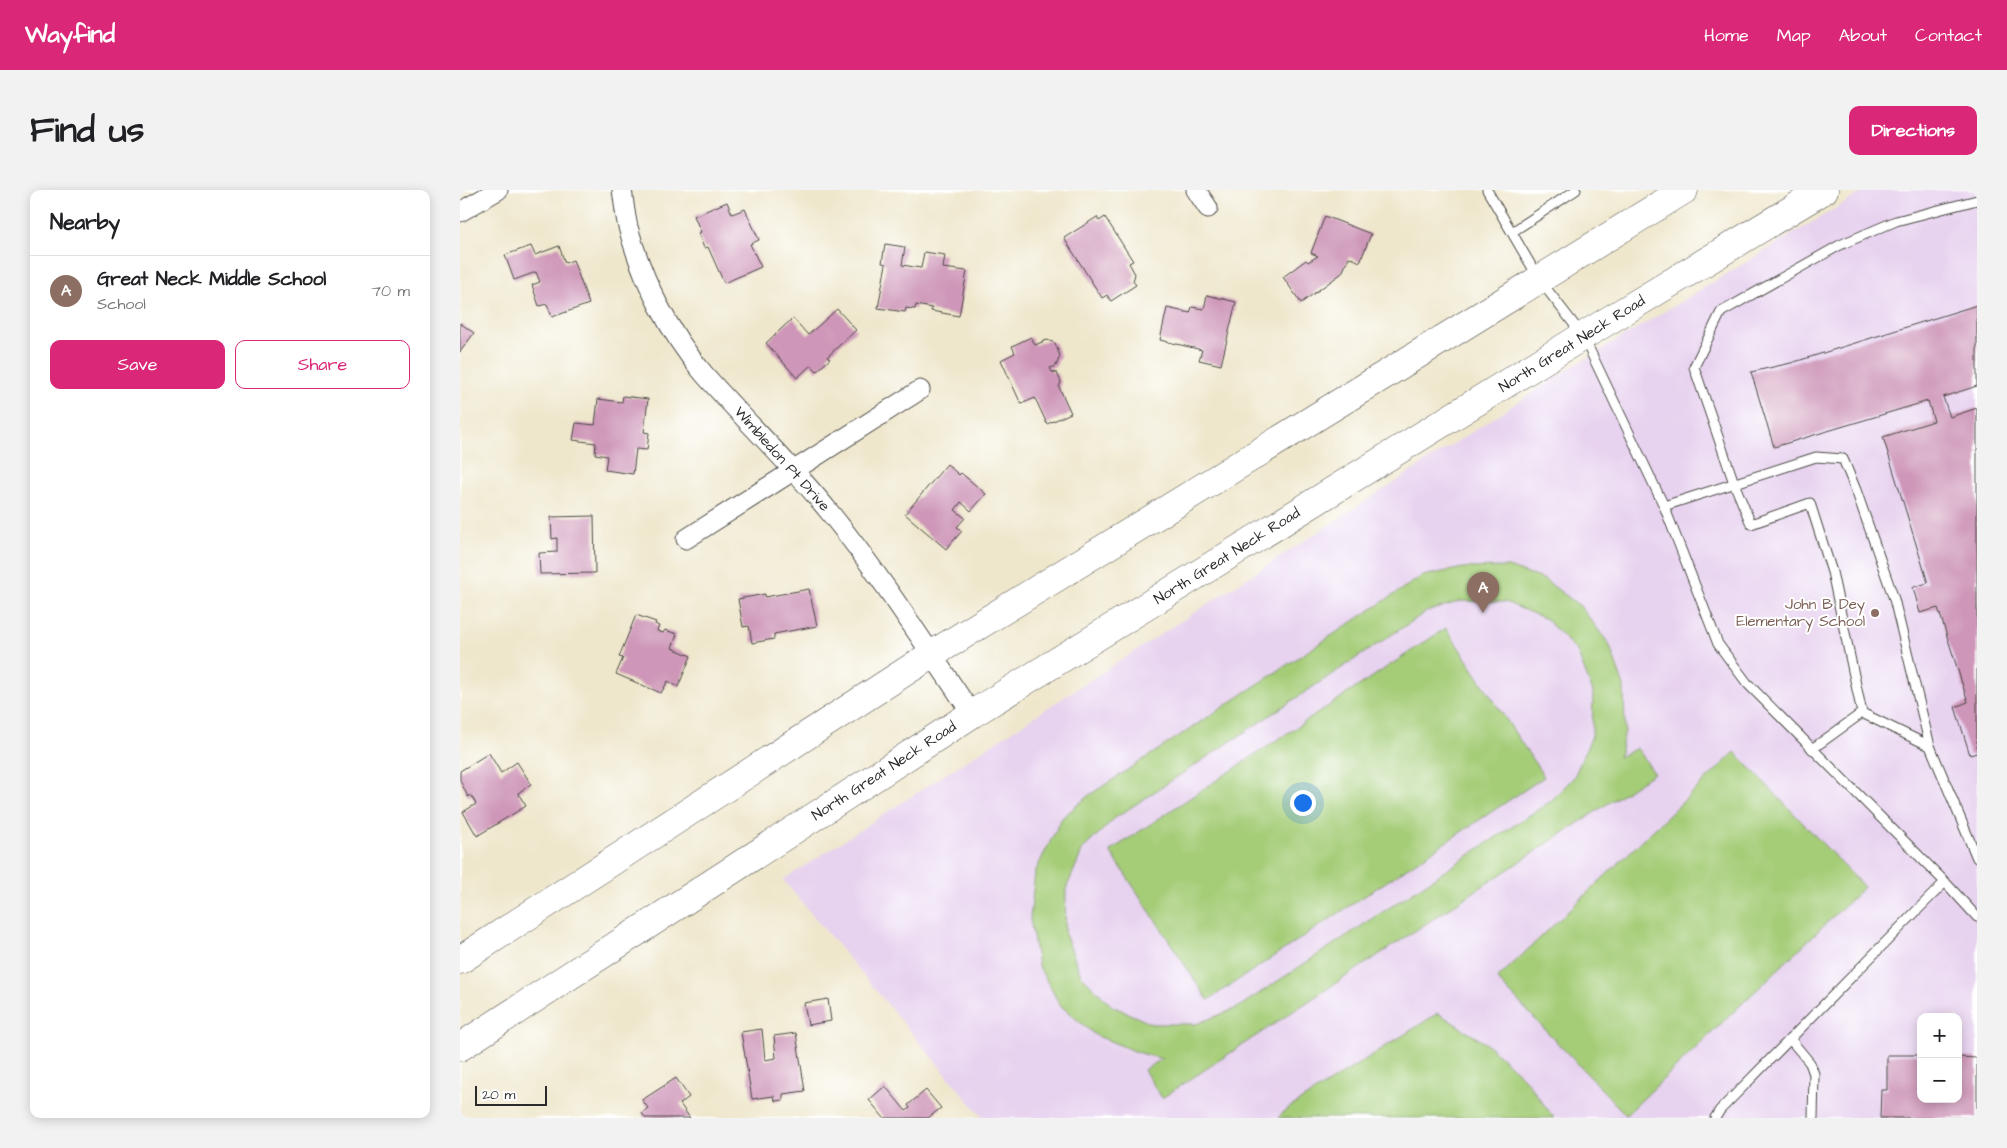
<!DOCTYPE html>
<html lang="en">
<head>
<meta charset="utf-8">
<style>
  body { margin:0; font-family:"Architects Daughter",sans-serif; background:#f2f2f2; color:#202124 }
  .controls { position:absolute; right:15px; bottom:15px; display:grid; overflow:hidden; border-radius:10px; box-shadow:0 2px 12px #0003 }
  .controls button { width:45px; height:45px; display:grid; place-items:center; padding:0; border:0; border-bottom:1px solid #e0e0e0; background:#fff; color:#202124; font:25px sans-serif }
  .scale { position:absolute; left:15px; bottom:12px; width:72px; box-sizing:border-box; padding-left:5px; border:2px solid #2b2b2b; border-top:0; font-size:14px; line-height:18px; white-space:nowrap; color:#2b2b2b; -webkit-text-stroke:4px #fff; paint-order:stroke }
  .you { position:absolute; left:842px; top:612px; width:18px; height:18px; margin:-12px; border:4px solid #fff; border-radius:50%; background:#1a73e8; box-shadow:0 0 0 8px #1a73e833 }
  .badge { display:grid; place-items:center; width:32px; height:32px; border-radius:50%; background:#db2777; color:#fff; font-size:16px; font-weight:700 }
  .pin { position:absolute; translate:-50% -41px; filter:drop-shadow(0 1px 2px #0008) }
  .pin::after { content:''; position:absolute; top:26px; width:18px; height:15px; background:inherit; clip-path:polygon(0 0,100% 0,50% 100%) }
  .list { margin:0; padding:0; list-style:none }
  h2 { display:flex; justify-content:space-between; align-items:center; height:65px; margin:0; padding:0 20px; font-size:21px }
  h2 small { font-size:16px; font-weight:400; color:#757577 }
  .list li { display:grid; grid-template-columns:32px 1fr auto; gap:15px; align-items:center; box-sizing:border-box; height:70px; padding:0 20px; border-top:1px solid #e0e0e0 }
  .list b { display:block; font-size:19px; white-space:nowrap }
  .list p { margin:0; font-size:16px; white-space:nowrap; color:#757577 }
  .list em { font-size:16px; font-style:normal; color:#757577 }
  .actions { display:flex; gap:10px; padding:15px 20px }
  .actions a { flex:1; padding:11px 0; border:1px solid #db2777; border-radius:10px; text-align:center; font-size:18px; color:#db2777 }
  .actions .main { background:#db2777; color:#fff }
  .map { position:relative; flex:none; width:1517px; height:928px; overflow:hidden; border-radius:10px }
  header { display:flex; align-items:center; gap:30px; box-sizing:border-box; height:70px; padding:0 25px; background:#db2777; color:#fff }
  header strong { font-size:24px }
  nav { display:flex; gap:28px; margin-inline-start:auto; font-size:18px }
  .intro { display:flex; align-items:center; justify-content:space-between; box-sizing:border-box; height:120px; padding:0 30px }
  h1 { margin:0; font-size:35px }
  .button { padding:12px 22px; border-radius:10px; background:#db2777; color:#fff; font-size:18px; font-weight:700 }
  main { display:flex; gap:30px; padding:0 30px }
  aside { flex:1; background:#fff; border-radius:10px; box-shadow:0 2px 12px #0003 }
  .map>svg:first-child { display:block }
  .built { fill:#e7d2ef; fill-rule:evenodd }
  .green { fill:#a5cd78; stroke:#687c52; fill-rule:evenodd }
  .building { fill:#ce96b8 }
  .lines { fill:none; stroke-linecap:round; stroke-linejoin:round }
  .service-casing { stroke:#484743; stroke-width:11 }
  .minor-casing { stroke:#484743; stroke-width:21 }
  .primary-casing { stroke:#484743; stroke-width:29 }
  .service { stroke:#fff; stroke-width:9 }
  .minor { stroke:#fff; stroke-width:19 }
  .primary { stroke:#fff; stroke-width:28 }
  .education-dot { fill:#8d6e63; stroke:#fff; stroke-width:2 }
  .labels { text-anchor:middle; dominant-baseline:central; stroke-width:4; stroke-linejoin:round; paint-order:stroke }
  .street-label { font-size:15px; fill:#2b2b2b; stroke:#fff }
  .education-label { font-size:15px; fill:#785e54; stroke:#fff; text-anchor:end }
</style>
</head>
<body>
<header>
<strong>Wayfind</strong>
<nav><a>Home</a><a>Map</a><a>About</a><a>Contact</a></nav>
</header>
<div class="intro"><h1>Find us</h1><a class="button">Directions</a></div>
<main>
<aside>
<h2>Nearby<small></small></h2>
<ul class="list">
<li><span class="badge" style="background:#8d6e63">A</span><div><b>Great Neck Middle School</b><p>School</p></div><em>70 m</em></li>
</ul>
<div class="actions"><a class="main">Save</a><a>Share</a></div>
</aside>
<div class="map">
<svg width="1517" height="928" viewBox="0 0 1517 928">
  <rect width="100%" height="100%" fill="#fff"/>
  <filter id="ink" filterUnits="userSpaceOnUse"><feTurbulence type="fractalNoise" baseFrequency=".02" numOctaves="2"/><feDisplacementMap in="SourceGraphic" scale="10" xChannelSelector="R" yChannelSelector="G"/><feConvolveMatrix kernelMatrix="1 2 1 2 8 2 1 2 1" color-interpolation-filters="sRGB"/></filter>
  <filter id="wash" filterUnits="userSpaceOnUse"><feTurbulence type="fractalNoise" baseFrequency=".0096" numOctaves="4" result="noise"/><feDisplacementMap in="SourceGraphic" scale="20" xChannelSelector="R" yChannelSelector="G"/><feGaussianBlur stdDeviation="1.12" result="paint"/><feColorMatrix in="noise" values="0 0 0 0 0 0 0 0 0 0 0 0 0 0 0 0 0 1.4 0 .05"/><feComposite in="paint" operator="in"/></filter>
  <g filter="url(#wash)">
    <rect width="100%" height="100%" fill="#efe7cc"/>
    <!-- built -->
    <path class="built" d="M1406 0H1517V928H523L323 690 1109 179ZM1461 827H1498V909H1461Z"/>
    <!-- green -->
    <g class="green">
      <path d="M1048 377 1085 390 1120 416 1149 454 1164 496 1165 541 1159 567 1177 558 1194 583 702 908 684 880 702 869 677 862 635 845 600 815 578 775 570 729 575 682 602 628 628 606 962 386 1003 378ZM1001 411 1045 412 1086 429 1117 461 1133 502 1132 546 1114 587 1091 611 777 818 736 834H692L652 816 621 785 605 744 606 699 623 659 655 628 966 422Z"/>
      <path d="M986 438 1084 587 748 810 650 661Z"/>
      <path d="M1275 562 1404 697 1166 925 1037 789Z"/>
      <path d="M978 823 1028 855 1064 888 1094 928H818L826 920Z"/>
    </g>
    <g id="blocks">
      <!-- building -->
      <g class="building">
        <path d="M267 12 272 24 285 19 299 50 290 54 301 77 264 93 248 57 244 58 238 43 241 42 234 26Z"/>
        <path d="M865 26 911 44 900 72 889 67 882 83 841 113 823 87 846 70 848 72 858 66 851 63Z"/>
        <path d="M637 27 639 31 645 27 673 71 669 73 675 84 673 91 676 95 651 111 647 105 642 108 604 48Z"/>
        <path d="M425 54 445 57 442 75 461 78 464 62 485 65 483 78 507 81 499 126 471 121 472 118 456 115 455 119 446 118 445 122 418 118 426 74 422 73Z"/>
        <path d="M71 56 75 65 99 56 105 73 113 70 129 114 92 127 87 114 79 116 72 95 80 92 76 82 54 90 45 65Z"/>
        <path d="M747 105 776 112 761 175 739 170 742 160 700 150 707 118 730 123 732 117 744 119Z"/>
        <path d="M1517 115V196L1483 207 1490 227 1517 218V563L1510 565 1495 517 1508 512 1478 418 1460 423 1453 397 1468 393 1423 247 1474 231 1468 211 1314 257 1291 182 1331 173Z"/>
        <path d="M377 119 396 140 367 167 370 169 357 181 351 175 337 188 306 153 333 128 348 145Z"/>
        <path d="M0 133 14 143 0 162Z"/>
        <path d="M571 147 575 155 587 150 595 153 600 166 596 176 590 178 592 182 597 183 601 192 599 197 611 223 587 234 575 208 561 214 541 170 555 163 552 156Z"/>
        <path d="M163 206 188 209 184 242 189 243 187 260 176 259 173 284 145 280 147 266 135 264 136 253 113 250 116 233 135 235 138 209 162 212Z"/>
        <path d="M487 274 499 285 501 283 526 304 511 321 501 312 495 320 505 328 497 337 502 341 486 359 445 324Z"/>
        <path d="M134 326 135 383 80 384 79 363 97 362V348L92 349 91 327Z"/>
        <path d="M349 399 357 436 314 444V449L292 453 289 436 283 437 278 409 305 404V407Z"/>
        <path d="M176 425 196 432 195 434 199 436 197 441 203 443 205 440 217 444 212 458 231 466 218 497 208 491 201 503 156 484 163 468 159 467Z"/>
        <path d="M29 563 41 583 57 572 71 594 58 603 66 616 17 646 3 622 16 614 11 605 8 607 0 590V581Z"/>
        <path d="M368 809 371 831 348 835 344 813Z"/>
        <path d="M302 839 305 870 316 868 314 846 336 843 345 901 323 904V910L315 911 314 906 292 909 281 842Z"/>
        <path d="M1427 865H1461V909H1498V867L1517 868V928H1420L1421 900H1427Z"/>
        <path d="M216 888 229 907 220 914 230 928H185L182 923 188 918 182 910Z"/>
        <path d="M425 896 446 921 450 918 448 915 466 900 481 918 468 928H424L409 910Z"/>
      </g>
    </g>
  </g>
  <g filter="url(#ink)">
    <use href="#blocks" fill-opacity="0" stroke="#484743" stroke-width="1"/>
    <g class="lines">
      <!-- service casing -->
      <g class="service-casing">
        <g id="service">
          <path d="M1027 0 1079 89 1123 146 1204 316 1258 454 1287 493 1485 692 1517 727"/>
          <path d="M1052 42 1116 0"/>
          <path d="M1204 316 1356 267 1383 269 1396 300 1434 409 1470 556 1517 668"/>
          <path d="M1402 523 1470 556"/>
          <path d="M1352 559 1402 523 1372 382 1350 313 1291 334 1274 293 1234 177 1261 122 1380 55 1436 31 1517 10"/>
          <path d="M1330 849 1350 873 1354 884 1353 928"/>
          <path d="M1255 928 1260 920 1485 692"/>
        </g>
      </g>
      <!-- minor casing -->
      <g class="minor-casing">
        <g id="minor">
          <path d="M162 0C164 12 165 25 168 37 182 89 209 143 244 184 285 231 331 274 371 324 422 387 466 457 512 524"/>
          <path d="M736 0 748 18"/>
          <path d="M0 22 38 0"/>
          <path d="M226 349 460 200"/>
        </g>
      </g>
      <!-- primary casing -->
      <g class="primary-casing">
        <g id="primary">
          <path d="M0 770 471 465 1224 0"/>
          <path d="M0 857 512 524 1123 146 1364 0"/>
        </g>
      </g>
      <!-- service -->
      <use href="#service" class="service"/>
      <!-- minor -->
      <use href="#minor" class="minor"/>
      <!-- primary -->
      <use href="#primary" class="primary"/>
    </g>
  </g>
  <!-- markers -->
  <circle class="education-dot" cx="1415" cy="423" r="5"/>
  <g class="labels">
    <!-- street labels -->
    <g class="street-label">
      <text transform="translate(1112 154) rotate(-32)">North Great Neck Road</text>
      <text transform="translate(322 269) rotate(48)">Wimbledon Pt Drive</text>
      <text transform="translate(767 366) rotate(-32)">North Great Neck Road</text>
      <text transform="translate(424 581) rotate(-33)">North Great Neck Road</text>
    </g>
    <!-- education labels -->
    <g class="education-label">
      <text x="1405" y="414">John B Dey<tspan x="1405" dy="17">Elementary School</tspan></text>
    </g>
  </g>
</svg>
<div class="controls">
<button>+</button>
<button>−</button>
</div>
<div class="scale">20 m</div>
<div class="you"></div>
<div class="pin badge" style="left:1023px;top:423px;background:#8d6e63">A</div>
</div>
</main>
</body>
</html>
